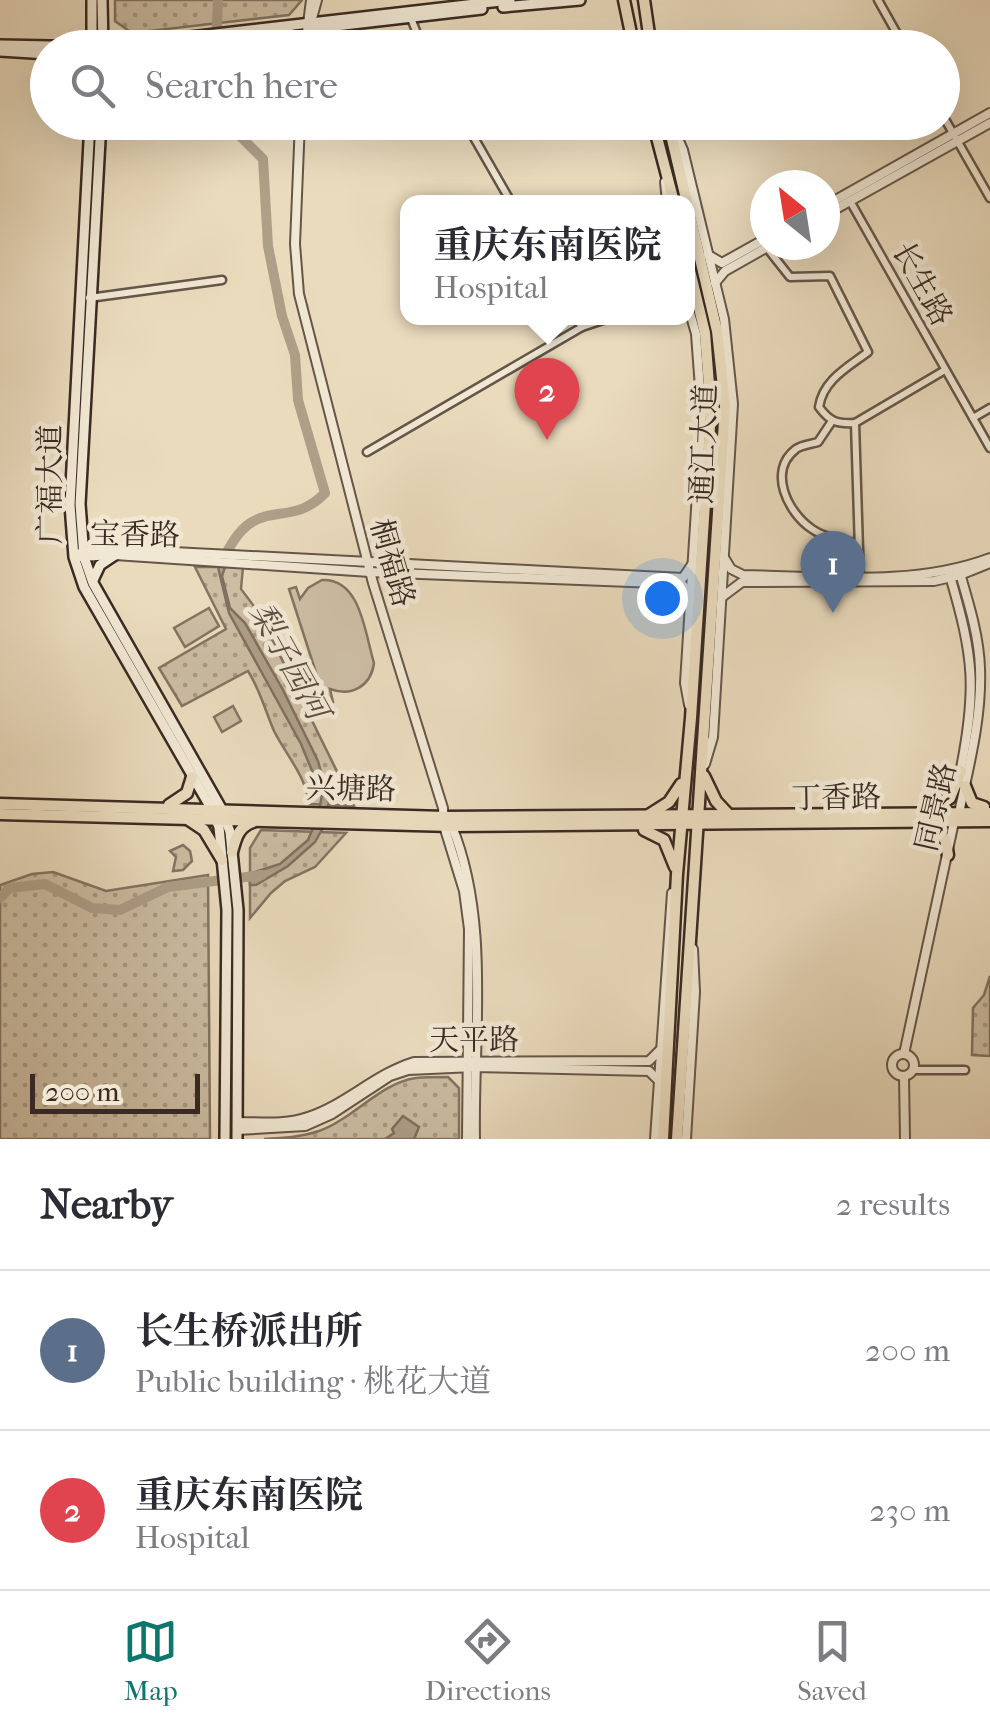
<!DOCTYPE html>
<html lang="en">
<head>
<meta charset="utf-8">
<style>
  body { margin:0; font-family:"IM FELL French Canon","Noto Serif SC",serif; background:#f7f7f7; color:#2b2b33 }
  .compass { position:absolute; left:750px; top:170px; width:90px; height:90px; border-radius:50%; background:#fff; box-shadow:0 10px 40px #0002; rotate:330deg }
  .scale { position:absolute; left:30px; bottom:25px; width:170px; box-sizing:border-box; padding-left:10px; border:5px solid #3a2a23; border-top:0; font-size:28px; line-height:35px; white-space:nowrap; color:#3a2a23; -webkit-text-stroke:8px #f1e8d4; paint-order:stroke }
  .you { position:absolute; left:662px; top:598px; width:35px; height:35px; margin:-25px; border:8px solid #fff; border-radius:50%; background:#1a73e8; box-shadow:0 0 0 15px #1a73e833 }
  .badge { display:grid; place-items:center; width:65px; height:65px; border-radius:50%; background:#0f766e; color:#fff; font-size:32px; font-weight:700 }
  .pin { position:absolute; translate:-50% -82px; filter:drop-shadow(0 2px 5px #0008) }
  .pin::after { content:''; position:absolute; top:52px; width:35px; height:30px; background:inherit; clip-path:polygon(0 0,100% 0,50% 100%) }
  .popup { position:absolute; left:400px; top:195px; width:295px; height:130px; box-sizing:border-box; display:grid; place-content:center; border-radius:20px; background:#fff; filter:drop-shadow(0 2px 8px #0005); font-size:32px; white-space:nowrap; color:#7c7c81 }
  .popup b { font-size:38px; color:#2b2b33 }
  .popup::after { content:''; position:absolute; left:50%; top:100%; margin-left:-20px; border:20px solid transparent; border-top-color:#fff }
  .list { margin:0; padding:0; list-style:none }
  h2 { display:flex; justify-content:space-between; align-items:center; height:130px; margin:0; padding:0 40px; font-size:42px }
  h2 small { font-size:32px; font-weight:400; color:#7c7c81 }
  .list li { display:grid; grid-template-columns:65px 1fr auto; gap:30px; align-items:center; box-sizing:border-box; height:160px; padding:0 40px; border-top:2px solid #e1e1e2 }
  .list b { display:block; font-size:38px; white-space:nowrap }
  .list p { margin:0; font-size:32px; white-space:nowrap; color:#7c7c81 }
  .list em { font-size:32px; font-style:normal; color:#7c7c81 }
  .icon { flex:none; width:55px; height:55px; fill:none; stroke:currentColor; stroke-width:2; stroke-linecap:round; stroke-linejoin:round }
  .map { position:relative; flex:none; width:990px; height:1139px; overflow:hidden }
  .search { position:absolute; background:#fff; box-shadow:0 10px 40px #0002; left:30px; right:30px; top:30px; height:110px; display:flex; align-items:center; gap:25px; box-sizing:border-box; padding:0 35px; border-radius:55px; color:#7c7c81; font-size:38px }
  .sheet { height:450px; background:#fff }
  nav { display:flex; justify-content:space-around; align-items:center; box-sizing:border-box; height:140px; border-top:2px solid #e1e1e2; background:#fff; font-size:28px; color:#7c7c81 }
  nav a { display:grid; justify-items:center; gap:5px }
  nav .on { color:#0f766e }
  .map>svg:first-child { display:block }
  .grass { fill:#ccbda3; stroke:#837463; stroke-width:2.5 }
  .park { fill:url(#park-dots); stroke:#837463; stroke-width:2.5 }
  .water { fill:#ae9f89; stroke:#807060; stroke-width:2.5 }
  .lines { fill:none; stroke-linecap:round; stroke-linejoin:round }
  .river { stroke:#ae9f89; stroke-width:10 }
  .minor-casing { stroke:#66564a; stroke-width:11 }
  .tertiary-casing { stroke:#66564a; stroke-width:12 }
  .secondary-casing { stroke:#3a2a23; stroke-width:14 }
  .primary-casing { stroke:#3a2a23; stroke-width:15 }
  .minor { stroke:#f1e8d4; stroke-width:6 }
  .tertiary { stroke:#f1e8d4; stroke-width:8 }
  .secondary { stroke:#f1e8d4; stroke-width:9 }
  .primary { stroke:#eadbbd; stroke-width:10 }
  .labels { text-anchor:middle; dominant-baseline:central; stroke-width:9; stroke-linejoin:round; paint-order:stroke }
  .street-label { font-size:30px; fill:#3a2a23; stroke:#f1e8d4 }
  .water-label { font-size:32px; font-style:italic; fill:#5d4d42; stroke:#f1e8d4 }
</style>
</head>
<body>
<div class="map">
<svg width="990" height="1139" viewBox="0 0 990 1139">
  <defs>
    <pattern id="park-dots" width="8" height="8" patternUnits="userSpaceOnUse" patternTransform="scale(2.5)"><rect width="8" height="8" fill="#ccbda3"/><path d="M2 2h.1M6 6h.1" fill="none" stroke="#a79a84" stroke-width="1.8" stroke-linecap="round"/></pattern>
  </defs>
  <rect width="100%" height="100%" fill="#eadbbd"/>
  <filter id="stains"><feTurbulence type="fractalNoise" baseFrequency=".002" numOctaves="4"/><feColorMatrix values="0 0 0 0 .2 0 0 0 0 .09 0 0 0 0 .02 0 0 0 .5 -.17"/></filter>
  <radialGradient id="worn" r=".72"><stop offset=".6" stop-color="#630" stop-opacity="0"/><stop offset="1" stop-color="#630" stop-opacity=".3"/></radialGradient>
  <!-- grass -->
  <g class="grass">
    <path d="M322 580C361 578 365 634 374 663 371 686 352 697 330 689L333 702 326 704 289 589 296 587 300 599 308 588Z"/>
    <path d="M209 608 219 626 185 647 174 628Z"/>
    <path d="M233 706 241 721 222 732 214 717Z"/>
  </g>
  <!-- park -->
  <g class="park">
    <path d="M115 0H302L289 15 132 33 115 21Z"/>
    <path d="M195 567H243L241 589 259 613 354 806 309 804C306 776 286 755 274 731 265 710 260 690 248 671L182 706 159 668 226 629Z"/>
    <path d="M261 830 346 833 315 867 285 881 271 893 250 918V848Z"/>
    <path d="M183 845 190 851 192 861 183 870 173 871 176 857 170 851Z"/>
    <path d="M53 872 106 891 208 875 210 1139H0V885L32 874Z"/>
    <path d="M990 976V1056L972 1055 973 1008 984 995Z"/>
    <path d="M448 1077 459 1088V1139H264C283 1138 301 1137 319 1131 353 1119 380 1083 416 1078 426 1077 437 1077 448 1077Z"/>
  </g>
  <!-- water -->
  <g class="water">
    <path d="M218 567H225L222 576 230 608 245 623 283 690 318 761 329 801 324 826 315 842 288 866 256 885H250L249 874 280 864 308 840 318 816 322 795 301 744 229 613Z"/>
    <path d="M403 1116 419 1127 414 1139H385L394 1133 392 1129Z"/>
  </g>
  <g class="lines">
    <!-- river -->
    <g class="river">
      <path d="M216 48 218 0"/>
      <path d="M222 563C253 489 287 533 325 493L298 400 295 355 282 316 268 246 263 159 236 132 233 122"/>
      <path d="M0 898 10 888 45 884 92 908 120 910 168 887 262 875"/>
    </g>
    <!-- minor casing -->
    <g class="minor-casing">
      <g id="minor">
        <path d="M878 0 905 48"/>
        <path d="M410 16 423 48"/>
        <path d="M942 114 990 198"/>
        <path d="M465 122 511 202"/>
        <path d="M850 201 990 448"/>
        <path d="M767 248 790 277 830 276 868 352C848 367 823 380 819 407 830 422 837 424 855 423"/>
        <path d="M89 298 222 280"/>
        <path d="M576 318 582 327"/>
        <path d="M973 418 990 408"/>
        <path d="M832 421 818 442C811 444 801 445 796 449 767 471 788 513 812 529 825 538 841 540 856 543"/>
        <path d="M367 452 582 327 609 318"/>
        <path d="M860 581 855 423 945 370"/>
        <path d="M913 1070H965"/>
      </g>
    </g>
    <!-- tertiary casing -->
    <g class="tertiary-casing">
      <g id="tertiary">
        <path d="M310 26 317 0"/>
        <path d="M305 48 311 0"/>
        <path d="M300 122 295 244 299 294 373 583 443 808 444 826 464 891 469 929 467 1139"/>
        <path d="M673 127 683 150 724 319 733 404 713 737 705 764"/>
        <path d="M665 182 667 202"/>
        <path d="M825 206 990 113"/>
        <path d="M825 215 990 123"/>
        <path d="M708 255 722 263 765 239"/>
        <path d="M715 283 725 271 771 245"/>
        <path d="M687 302 696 334 702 415 685 683 689 705"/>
        <path d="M74 557 83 551 115 549 683 578 693 563"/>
        <path d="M79 557 115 555 370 572 682 584 691 595"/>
        <path d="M725 559 731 569 743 575C824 576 913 587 990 558"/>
        <path d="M950 576C974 658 977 689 960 773"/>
        <path d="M722 597 742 582 934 581 960 575 990 563"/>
        <path d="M451 824C491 920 473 1036 475 1139"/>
        <circle cx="903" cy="1065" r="11"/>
        <path d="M904 1054 954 822 959 813C969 766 982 717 980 668 979 635 968 601 959 570"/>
        <path d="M904 1076 905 1139"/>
        <path d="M237 1122C260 1122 286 1125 308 1117 347 1104 375 1074 414 1062L649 1061 661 1049"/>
        <path d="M237 1130 305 1126 332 1114 390 1076 408 1070 474 1067 649 1071 659 1081"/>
        <path d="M655 1139 672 893"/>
        <path d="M686 1139 695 992 693 949"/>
      </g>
    </g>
    <!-- secondary casing -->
    <g class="secondary-casing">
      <g id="secondary">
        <path d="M102 0 103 48"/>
        <path d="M503 7 580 0"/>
        <path d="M309 29 482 9"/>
        <path d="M0 45 103 47 510 0"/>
        <path d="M92 48V0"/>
        <path d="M174 48 289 32"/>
        <path d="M0 51 48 54"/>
        <path d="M90 122 70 505 74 557 84 587 211 808 219 827 227 910 225 1139"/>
        <path d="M101 122 80 504 84 557 93 583 222 810 230 832 238 910 237 1139"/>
        <path d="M93 580 100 565 115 555"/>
      </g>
    </g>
    <!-- primary casing -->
    <g class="primary-casing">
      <g id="primary">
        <path d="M624 0 634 48"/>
        <path d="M644 0 651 48"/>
        <path d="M653 122 674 202"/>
        <path d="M668 122 717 331 725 406 677 1139"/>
        <path d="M704 776 716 801 729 815"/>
        <path d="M965 786 972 803 984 807"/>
        <path d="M0 804 445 817 990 813"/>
        <path d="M169 805 187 793 192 777"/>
        <path d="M929 811 950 798 961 771"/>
        <path d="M0 814 452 826 990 821"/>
        <path d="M647 816 669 802 681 784"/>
        <path d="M189 820 204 830 222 860"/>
        <path d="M926 825 945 839 948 855"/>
        <path d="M644 830 664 840 675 867"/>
        <path d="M232 852C236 838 238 827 253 822"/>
        <path d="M663 1139 677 874 691 718 711 411 705 333 687 258"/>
      </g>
    </g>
    <!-- minor -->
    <use href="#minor" class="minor"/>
    <!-- tertiary -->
    <use href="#tertiary" class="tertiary"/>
    <!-- secondary -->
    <use href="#secondary" class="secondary"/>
    <!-- primary -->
    <use href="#primary" class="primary"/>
  </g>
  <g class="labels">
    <!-- street labels -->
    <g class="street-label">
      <text transform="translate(922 284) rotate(61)">长生路</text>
      <text transform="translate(704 444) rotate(-88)">通江大道</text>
      <text transform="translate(50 484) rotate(-90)">广福大道</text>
      <text transform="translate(135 535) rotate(1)">宝香路</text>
      <text transform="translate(392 563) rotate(74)">桐福路</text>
      <text transform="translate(351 789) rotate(1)">兴塘路</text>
      <text transform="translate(836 798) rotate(-1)">丁香路</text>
      <text transform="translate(936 807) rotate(-77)">同景路</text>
      <text x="474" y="1040">天平路</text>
    </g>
    <!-- water labels -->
    <g class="water-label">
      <text transform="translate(289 661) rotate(61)">梨子园河</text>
    </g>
  </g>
  <rect width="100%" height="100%" filter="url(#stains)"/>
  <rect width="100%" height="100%" fill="url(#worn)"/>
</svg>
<svg class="compass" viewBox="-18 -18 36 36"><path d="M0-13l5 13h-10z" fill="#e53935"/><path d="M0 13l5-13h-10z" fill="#7c7c81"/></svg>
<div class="scale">200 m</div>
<div class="you"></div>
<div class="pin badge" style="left:833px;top:613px;background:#5c6f8a">1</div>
<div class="pin badge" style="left:547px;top:440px;background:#e0444e">2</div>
<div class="popup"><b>重庆东南医院</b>Hospital</div>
<div class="search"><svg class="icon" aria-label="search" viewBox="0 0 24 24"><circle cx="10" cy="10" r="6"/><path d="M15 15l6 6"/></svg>Search here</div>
</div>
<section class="sheet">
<h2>Nearby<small>2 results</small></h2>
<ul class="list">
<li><span class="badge" style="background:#5c6f8a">1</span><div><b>长生桥派出所</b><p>Public building · 桃花大道</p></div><em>200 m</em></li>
<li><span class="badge" style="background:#e0444e">2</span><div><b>重庆东南医院</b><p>Hospital</p></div><em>230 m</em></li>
</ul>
</section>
<nav>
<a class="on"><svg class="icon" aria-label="map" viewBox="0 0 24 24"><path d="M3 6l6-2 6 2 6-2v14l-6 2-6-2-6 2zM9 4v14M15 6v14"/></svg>Map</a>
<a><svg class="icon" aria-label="directions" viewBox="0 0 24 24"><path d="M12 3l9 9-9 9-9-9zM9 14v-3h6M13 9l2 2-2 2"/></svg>Directions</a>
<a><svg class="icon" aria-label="saved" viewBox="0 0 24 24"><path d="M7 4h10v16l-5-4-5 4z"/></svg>Saved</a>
</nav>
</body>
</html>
